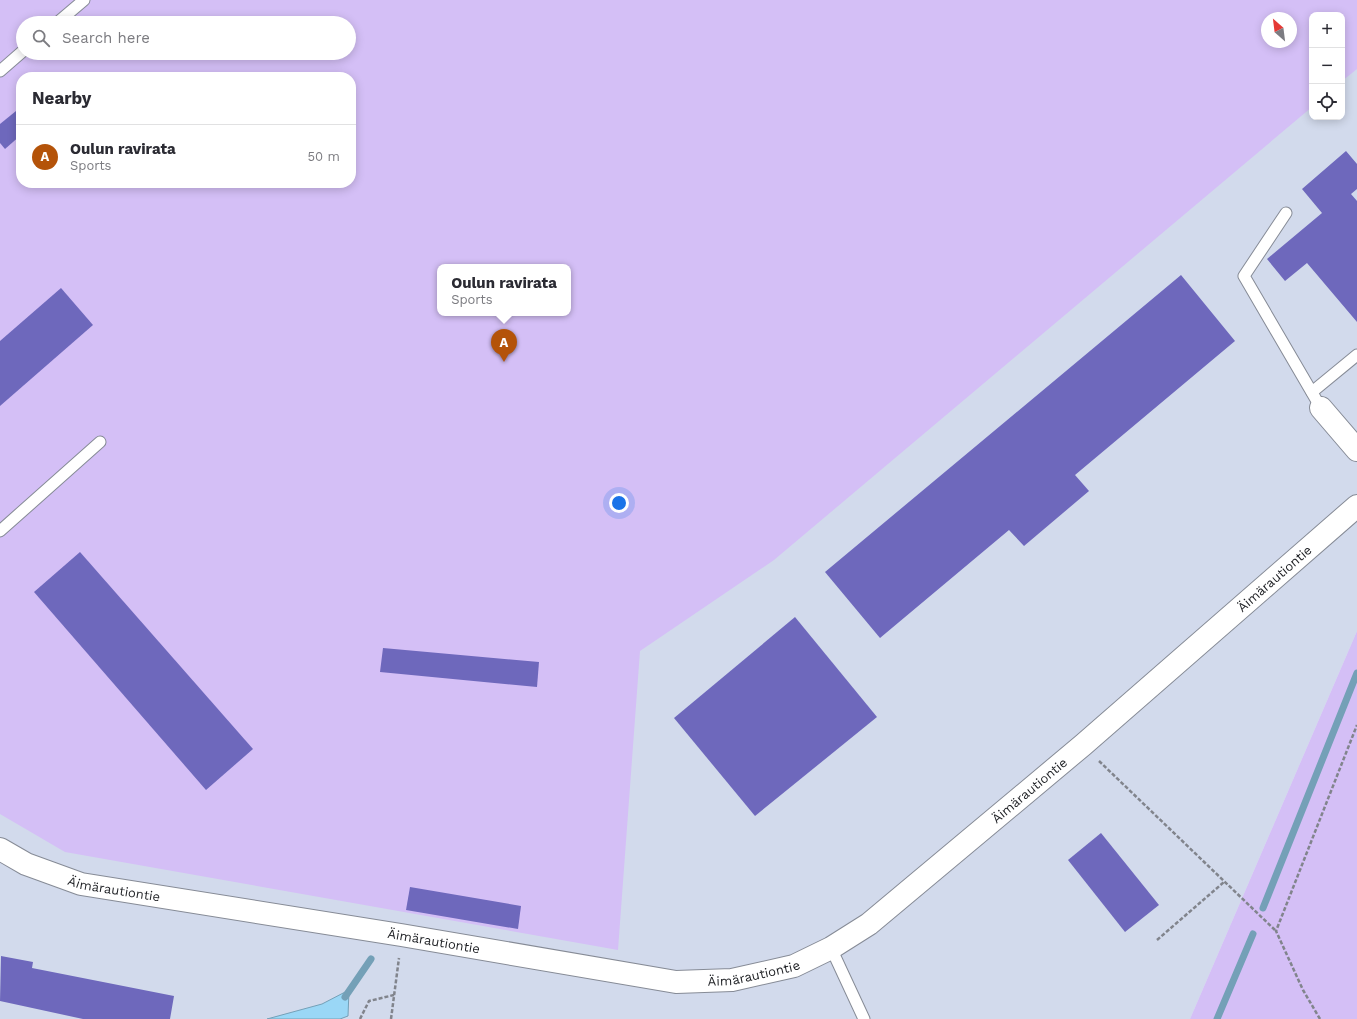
<!DOCTYPE html>
<html lang="en">
<head>
<meta charset="utf-8">
<style>
  body { margin:0; font-family:"Work Sans",sans-serif; background:#f7f7f7; color:#2b2b33 }
  .controls { position:absolute; right:12px; top:12px; display:grid; overflow:hidden; border-radius:8px; box-shadow:0 2px 10px #0003 }
  .controls button { width:36px; height:36px; display:grid; place-items:center; padding:0; border:0; border-bottom:1px solid #e1e1e2; background:#fff; color:#2b2b33; font:20px sans-serif }
  .compass { position:absolute; left:1261px; top:12px; width:36px; height:36px; border-radius:50%; background:#fff; box-shadow:0 2px 10px #0003; rotate:332deg }
  .you { position:absolute; left:619px; top:503px; width:14px; height:14px; margin:-10px; border:3px solid #fff; border-radius:50%; background:#1a73e8; box-shadow:0 0 0 6px #1a73e833 }
  .badge { display:grid; place-items:center; width:26px; height:26px; border-radius:50%; background:#b45309; color:#fff; font-size:13px; font-weight:700 }
  .pin { position:absolute; translate:-50% -33px; filter:drop-shadow(0 1px 2px #0008) }
  .pin::after { content:''; position:absolute; top:21px; width:14px; height:12px; background:inherit; clip-path:polygon(0 0,100% 0,50% 100%) }
  .popup { position:absolute; left:437px; top:264px; width:134px; height:52px; box-sizing:border-box; display:grid; place-content:center; border-radius:8px; background:#fff; filter:drop-shadow(0 1px 3px #0005); font-size:13px; white-space:nowrap; color:#7c7c81 }
  .popup b { font-size:15px; color:#2b2b33 }
  .popup::after { content:''; position:absolute; left:50%; top:100%; margin-left:-8px; border:8px solid transparent; border-top-color:#fff }
  .list { margin:0; padding:0; list-style:none }
  h2 { display:flex; justify-content:space-between; align-items:center; height:52px; margin:0; padding:0 16px; font-size:17px }
  h2 small { font-size:13px; font-weight:400; color:#7c7c81 }
  .list li { display:grid; grid-template-columns:26px 1fr auto; gap:12px; align-items:center; box-sizing:border-box; height:64px; padding:0 16px; border-top:1px solid #e1e1e2 }
  .list b { display:block; font-size:15px; white-space:nowrap }
  .list p { margin:0; font-size:13px; white-space:nowrap; color:#7c7c81 }
  .list em { font-size:13px; font-style:normal; color:#7c7c81 }
  .icon { flex:none; width:22px; height:22px; fill:none; stroke:currentColor; stroke-width:2; stroke-linecap:round; stroke-linejoin:round }
  .map { position:relative; flex:none; width:1357px; height:1019px; overflow:hidden }
  .search { position:absolute; background:#fff; box-shadow:0 2px 10px #0003; left:16px; top:16px; width:340px; height:44px; display:flex; align-items:center; gap:10px; box-sizing:border-box; padding:0 14px; border-radius:22px; color:#7c7c81; font-size:15px }
  .panel { position:absolute; background:#fff; box-shadow:0 2px 10px #0003; left:16px; top:72px; width:340px; height:116px; border-radius:16px }
  .map>svg:first-child { display:block }
  .built { fill:#d2daec; fill-rule:evenodd }
  .green { fill:#d4bff6; fill-rule:evenodd }
  .water { fill:#9ad7f6; stroke:#74a0b7 }
  .lines { fill:none; stroke-linecap:round; stroke-linejoin:round }
  .stream { stroke:#74a0b7; stroke-width:7 }
  .building { fill:#6e68bc }
  .service-casing { stroke:#868b96; stroke-width:13 }
  .minor-casing { stroke:#868b96; stroke-width:24 }
  .path { stroke:#81848c; stroke-width:2.5; stroke-dasharray:4 2; stroke-linecap:butt }
  .service { stroke:#fff; stroke-width:11 }
  .minor { stroke:#fff; stroke-width:22 }
  .labels { text-anchor:middle; dominant-baseline:central; stroke-width:4; stroke-linejoin:round; paint-order:stroke }
  .street-label { font-size:13px; fill:#1d1f23; stroke:#fff }
</style>
</head>
<body>
<div class="map">
<svg width="1357" height="1019" viewBox="0 0 1357 1019">
  <rect width="100%" height="100%" fill="#e1e6f1"/>
  <!-- built -->
  <path class="built" d="M0 0H1357V631L1190 1019H0ZM1312 15H1342V117H1312ZM1267 18H1291V42H1267ZM23 23H349V53H23ZM21 77H351V183H21ZM440 267H568V313H440Z"/>
  <!-- green -->
  <g class="green">
    <path d="M0 0H1357V69L1342 81V15H1312V107L774 560 640 651 618 950 65 852 0 814ZM1267 18H1291V42H1267ZM23 23H349V53H23ZM21 77H351V183H21ZM440 267H568V313H440Z"/>
    <path d="M1357 631V1019H1190Z"/>
  </g>
  <!-- water -->
  <path class="water" d="M349 990 348 1016 340 1019H267L322 1004Z"/>
  <g class="lines">
    <!-- stream -->
    <g class="stream">
      <path d="M1263 908 1357 673"/>
      <path d="M345 997 371 959"/>
      <path d="M1217 1019 1253 934"/>
    </g>
  </g>
  <!-- building -->
  <g class="building">
    <path d="M16 111 21 117V135L5 149 0 143V124Z"/>
    <path d="M1346 151 1357 164V189L1351 194 1357 201V322L1307 263 1285 281 1267 259 1322 213 1302 189Z"/>
    <path d="M1181 275 1235 341 1075 475 1089 491 1024 546 1009 530 880 638 825 572Z"/>
    <path d="M61 288 93 325 0 406V341Z"/>
    <path d="M80 552 253 749 206 790 34 592Z"/>
    <path d="M795 617 877 717 755 816 674 718Z"/>
    <path d="M383 648 539 662 537 687 380 672Z"/>
    <path d="M1101 833 1159 905 1125 932 1068 860Z"/>
    <path d="M410 887 521 906 518 929 406 910Z"/>
    <path d="M1 956 33 962 32 968 174 996 170 1019H83L0 1001Z"/>
  </g>
  <g class="lines">
    <!-- service casing -->
    <g class="service-casing">
      <g id="service">
        <path d="M57 23 84 0"/>
        <path d="M0 71 23 51"/>
        <path d="M1286 213 1244 276 1321 408"/>
        <path d="M1312 392 1357 355"/>
        <path d="M0 531 100 442"/>
        <path d="M831 948 864 1019"/>
      </g>
    </g>
    <!-- minor casing -->
    <g class="minor-casing">
      <g id="minor">
        <path d="M1321 408 1357 450"/>
        <path id="s1" d="M0 849 26 864 81 884 401 935 676 982 732 980 794 966 831 948 869 924 1083 745 1357 506"/>
      </g>
    </g>
    <!-- path -->
    <g class="path">
      <path d="M1099 761 1276 931"/>
      <path d="M1157 940 1224 882"/>
      <path d="M360 1019 369 1001 394 995"/>
      <path d="M391 1019 399 958"/>
      <path d="M1320 1019 1303 990 1276 931 1357 725"/>
    </g>
    <!-- service -->
    <use href="#service" class="service"/>
    <!-- minor -->
    <use href="#minor" class="minor"/>
  </g>
  <g class="labels">
    <!-- street labels -->
    <g class="street-label">
      <text stroke="none"><textPath href="#s1" startOffset="1430">Äimärautiontie</textPath></text>
      <text stroke="none"><textPath href="#s1" startOffset="1106">Äimärautiontie</textPath></text>
      <text stroke="none"><textPath href="#s1" startOffset="122">Äimärautiontie</textPath></text>
      <text stroke="none"><textPath href="#s1" startOffset="446">Äimärautiontie</textPath></text>
      <text stroke="none"><textPath href="#s1" startOffset="770">Äimärautiontie</textPath></text>
    </g>
  </g>
</svg>
<div class="controls">
<button>+</button>
<button>−</button>
<button><svg class="icon" aria-label="locate" viewBox="0 0 24 24"><circle cx="12" cy="12" r="6"/><path d="M12 2v4M12 18v4M2 12h4M18 12h4"/></svg></button>
</div>
<svg class="compass" viewBox="-18 -18 36 36"><path d="M0-13l5 13h-10z" fill="#e53935"/><path d="M0 13l5-13h-10z" fill="#7c7c81"/></svg>
<div class="you"></div>
<div class="pin badge" style="left:504px;top:362px">A</div>
<div class="popup"><b>Oulun ravirata</b>Sports</div>
<div class="search"><svg class="icon" aria-label="search" viewBox="0 0 24 24"><circle cx="10" cy="10" r="6"/><path d="M15 15l6 6"/></svg>Search here</div>
<section class="panel">
<h2>Nearby<small></small></h2>
<ul class="list">
<li><span class="badge">A</span><div><b>Oulun ravirata</b><p>Sports</p></div><em>50 m</em></li>
</ul>
</section>
</div>
</body>
</html>
